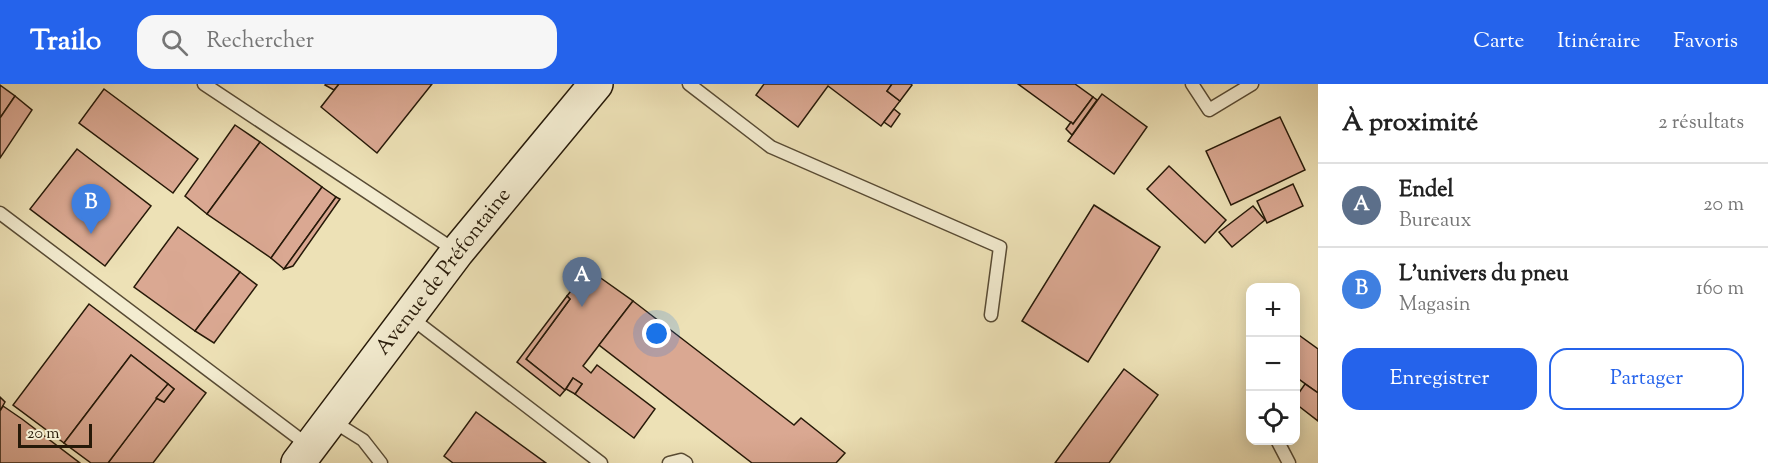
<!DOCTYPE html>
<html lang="fr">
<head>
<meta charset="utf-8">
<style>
  body { margin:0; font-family:"Sorts Mill Goudy",serif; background:#f6f6f6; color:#222 }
  .controls { position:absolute; right:18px; bottom:18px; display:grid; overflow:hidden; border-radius:12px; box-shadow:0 3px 15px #0003 }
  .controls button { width:54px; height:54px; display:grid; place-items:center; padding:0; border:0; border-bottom:2px solid #e0e0e0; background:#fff; color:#222; font:30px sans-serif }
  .scale { position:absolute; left:18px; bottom:15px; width:74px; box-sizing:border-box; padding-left:6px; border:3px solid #261908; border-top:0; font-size:16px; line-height:21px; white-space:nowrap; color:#261908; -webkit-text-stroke:4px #f3ecd0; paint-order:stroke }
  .you { position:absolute; left:657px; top:250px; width:21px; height:21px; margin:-15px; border:4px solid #fff; border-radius:50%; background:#1a73e8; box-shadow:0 0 0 9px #1a73e833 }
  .badge { display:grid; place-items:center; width:39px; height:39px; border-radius:50%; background:#2563eb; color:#fff; font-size:20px; font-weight:700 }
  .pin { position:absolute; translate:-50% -50px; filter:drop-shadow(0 2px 3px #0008) }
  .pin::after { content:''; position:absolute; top:32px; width:21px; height:18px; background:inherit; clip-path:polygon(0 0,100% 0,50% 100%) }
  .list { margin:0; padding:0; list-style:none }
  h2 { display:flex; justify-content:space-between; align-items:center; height:78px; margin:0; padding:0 24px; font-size:26px }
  h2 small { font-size:20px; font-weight:400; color:#767676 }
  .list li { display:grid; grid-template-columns:39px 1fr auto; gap:18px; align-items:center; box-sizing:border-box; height:84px; padding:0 24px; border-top:2px solid #e0e0e0 }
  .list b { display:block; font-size:22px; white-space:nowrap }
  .list p { margin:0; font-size:20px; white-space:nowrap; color:#767676 }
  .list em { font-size:20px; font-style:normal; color:#767676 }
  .actions { display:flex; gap:12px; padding:18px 24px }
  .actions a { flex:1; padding:14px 0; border:2px solid #2563eb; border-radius:18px; text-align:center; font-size:21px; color:#2563eb }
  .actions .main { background:#2563eb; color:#fff }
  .icon { flex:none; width:33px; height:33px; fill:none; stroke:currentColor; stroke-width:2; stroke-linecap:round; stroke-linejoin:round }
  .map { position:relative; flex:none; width:1318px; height:379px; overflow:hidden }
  header { display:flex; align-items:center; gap:36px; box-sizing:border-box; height:84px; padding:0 30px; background:#2563eb; color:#fff }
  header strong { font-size:28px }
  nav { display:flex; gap:33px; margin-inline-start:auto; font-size:21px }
  .search { width:420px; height:54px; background:#f6f6f6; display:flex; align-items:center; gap:15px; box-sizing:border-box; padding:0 21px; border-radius:18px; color:#767676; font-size:22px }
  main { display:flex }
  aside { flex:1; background:#fff }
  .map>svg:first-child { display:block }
  .building { fill:#daa892; stroke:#261908; stroke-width:1.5 }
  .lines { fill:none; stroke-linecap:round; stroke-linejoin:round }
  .service-casing { stroke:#584b34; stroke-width:15 }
  .secondary-casing { stroke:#261908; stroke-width:36 }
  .service { stroke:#f3ecd0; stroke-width:12 }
  .secondary { stroke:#f3ecd0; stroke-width:33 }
  .labels { text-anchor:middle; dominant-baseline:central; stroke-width:4.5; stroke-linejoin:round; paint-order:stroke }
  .street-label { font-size:21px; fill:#261908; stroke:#f3ecd0 }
</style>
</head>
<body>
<header>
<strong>Trailo</strong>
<div class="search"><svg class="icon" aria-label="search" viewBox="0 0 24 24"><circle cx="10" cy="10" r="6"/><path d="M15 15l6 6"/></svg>Rechercher</div>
<nav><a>Carte</a><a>Itinéraire</a><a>Favoris</a></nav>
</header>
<main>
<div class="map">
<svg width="1318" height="379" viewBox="0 0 1318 379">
  <rect width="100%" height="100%" fill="#ede1b6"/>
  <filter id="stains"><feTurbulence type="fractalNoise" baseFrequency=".00333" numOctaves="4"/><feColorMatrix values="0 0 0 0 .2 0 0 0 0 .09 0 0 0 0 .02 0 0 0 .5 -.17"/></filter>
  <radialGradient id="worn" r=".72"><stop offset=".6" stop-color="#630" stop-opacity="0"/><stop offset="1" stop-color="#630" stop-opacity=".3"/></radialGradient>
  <!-- building -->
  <g class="building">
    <path d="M326 0H339L334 6 325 1Z"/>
    <path d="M339 0H432L377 69 321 23Z"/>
    <path d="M764 0H892L887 7 900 17 881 42 828 2 798 43 756 11Z"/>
    <path d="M892 0H911L912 1 900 17 887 7Z"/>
    <path d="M1018 0H1075L1093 13 1073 40Z"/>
    <path d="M0 1 15 12 0 34Z"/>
    <path d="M104 5 198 75 173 109 79 39Z"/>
    <path d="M1102 10 1147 43 1114 90 1068 57Z"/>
    <path d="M15 12 32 26 0 74V34Z"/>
    <path d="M1093 13 1097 16 1072 51 1066 45 1071 38 1073 40Z"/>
    <path d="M894 25 900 30 891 43 884 38Z"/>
    <path d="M1280 33 1305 86 1231 121 1206 67Z"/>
    <path d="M235 41 260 58 207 130 185 112Z"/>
    <path d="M260 58 322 103 271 174 207 130Z"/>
    <path d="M77 65 151 122 105 182 30 125Z"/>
    <path d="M1169 82 1226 136 1205 159 1147 105Z"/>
    <path d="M1293 100 1303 122 1267 139 1257 117Z"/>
    <path d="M322 103 336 113 284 185 271 174Z"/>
    <path d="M336 113 340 115 293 182 284 185Z"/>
    <path d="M1094 121 1160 163 1088 278 1022 237Z"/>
    <path d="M1253 122 1265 136 1232 163 1219 148Z"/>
    <path d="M178 143 240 188 195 247 134 203Z"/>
    <path d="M588 185 633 217 583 282 591 289 597 281 655 325 634 354 575 310 582 300 573 294 565 306 526 275 570 215 567 212Z"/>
    <path d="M240 188 257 201 214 259 195 247Z"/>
    <path d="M567 212 570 215 526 275 565 306 560 312 517 278Z"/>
    <path d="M633 217 794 341 801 334 845 369 836 379H752L599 261Z"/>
    <path d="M89 220 206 309 153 379H108L156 314 164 318 174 305 131 271 64 359 13 321Z"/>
    <path d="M1296 249 1318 265V309L1296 293Z"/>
    <path d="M131 271 168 300 108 379H91L64 359Z"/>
    <path d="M1124 285 1158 311 1109 379H1055Z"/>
    <path d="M573 294 582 300 575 310 566 305Z"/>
    <path d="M168 300 174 305 164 318 156 314Z"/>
    <path d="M1305 300 1318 309V337L1296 320V313Z"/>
    <path d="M0 313 5 318 0 327Z"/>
    <path d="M3 322 22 335 80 379H0V327Z"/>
    <path d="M476 328 546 379H453L444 372Z"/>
  </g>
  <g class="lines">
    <!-- service casing -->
    <g class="service-casing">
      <g id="service">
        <path d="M204 0 456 167"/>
        <path d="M689 0 771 63 1000 163 991 231"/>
        <path d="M1192 0 1209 26 1252 0"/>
        <path d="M0 129 309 362"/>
        <path d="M410 233 601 379"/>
        <path d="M331 336 363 356 381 379"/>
        <path d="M1277 356 1289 379"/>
        <path d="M669 379 681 376 686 379"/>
      </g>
    </g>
    <!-- secondary casing -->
    <g class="secondary-casing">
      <path id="secondary" d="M298 379 457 168 596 0"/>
    </g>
    <!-- service -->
    <use href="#service" class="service"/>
    <!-- secondary -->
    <use href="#secondary" class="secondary"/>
  </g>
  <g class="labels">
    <!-- street labels -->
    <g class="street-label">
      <text transform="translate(444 188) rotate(-52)">Avenue de Préfontaine</text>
    </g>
  </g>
  <rect width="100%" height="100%" filter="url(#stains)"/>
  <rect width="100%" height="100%" fill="url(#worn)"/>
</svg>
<div class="controls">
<button>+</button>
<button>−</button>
<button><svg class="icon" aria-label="locate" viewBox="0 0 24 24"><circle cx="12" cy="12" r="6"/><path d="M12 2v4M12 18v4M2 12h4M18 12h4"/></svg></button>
</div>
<div class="scale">20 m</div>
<div class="you"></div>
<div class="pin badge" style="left:582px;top:223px;background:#5c6f8a">A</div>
<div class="pin badge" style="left:91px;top:150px;background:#3f7fe0">B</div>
</div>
<aside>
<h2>À proximité<small>2 résultats</small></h2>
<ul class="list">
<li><span class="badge" style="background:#5c6f8a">A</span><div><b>Endel</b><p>Bureaux</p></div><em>20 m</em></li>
<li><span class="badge" style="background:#3f7fe0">B</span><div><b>L'univers du pneu</b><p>Magasin</p></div><em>160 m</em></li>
</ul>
<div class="actions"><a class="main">Enregistrer</a><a>Partager</a></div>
</aside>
</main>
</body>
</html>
